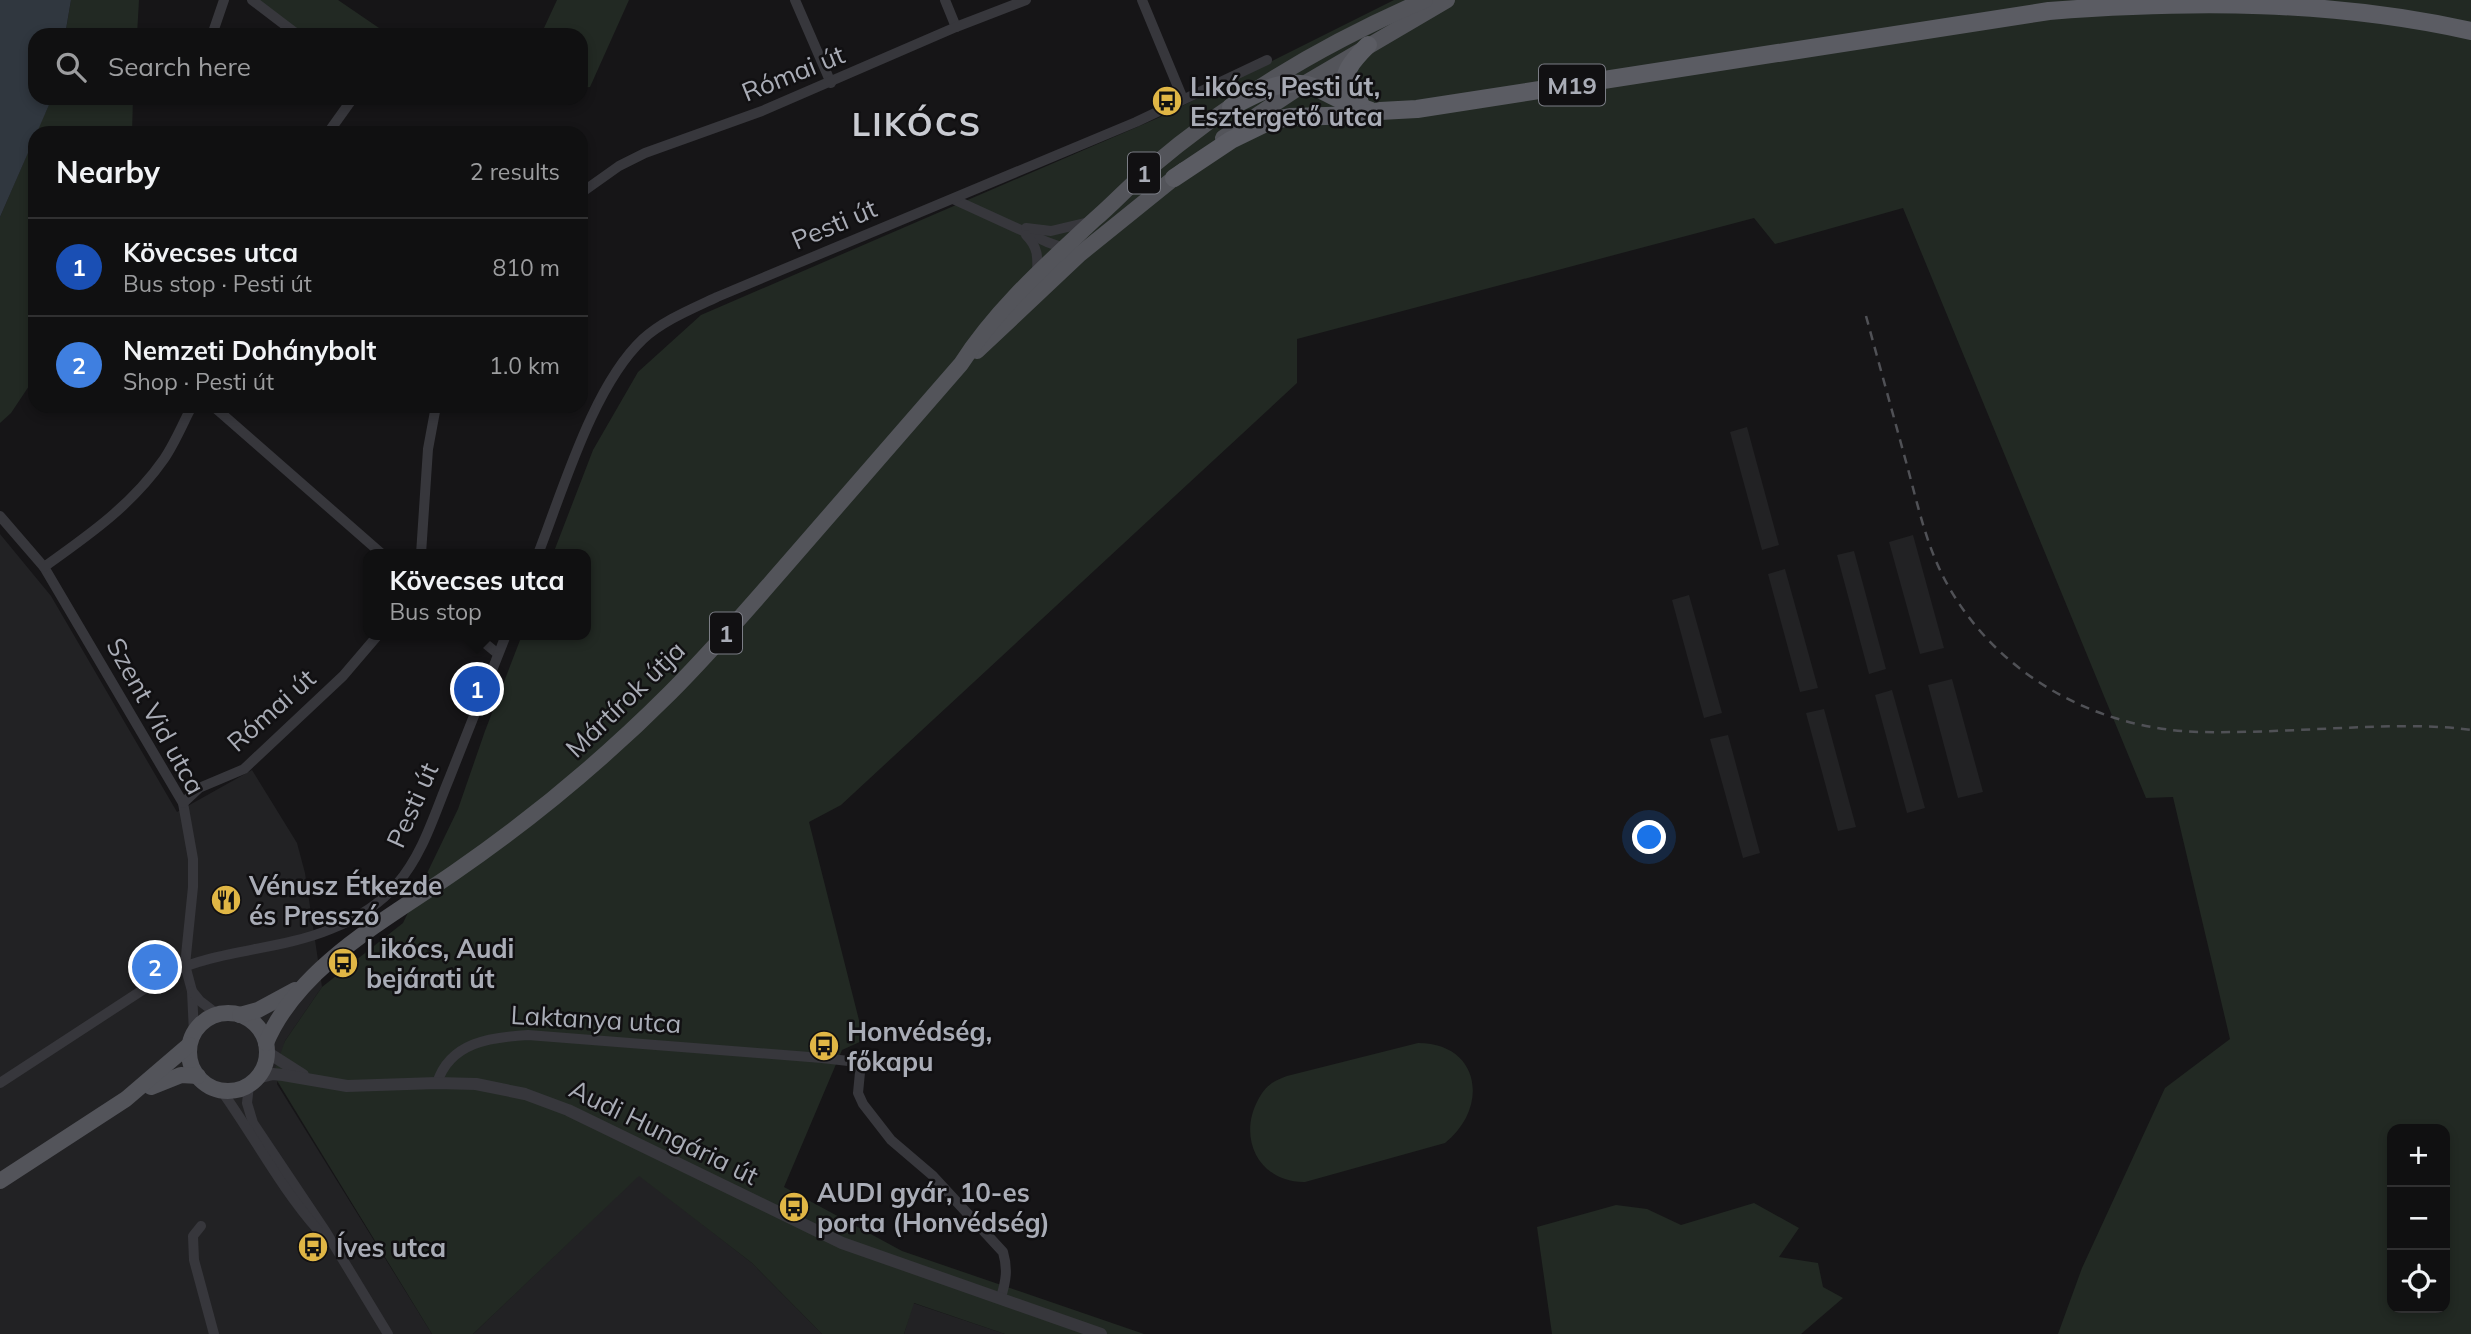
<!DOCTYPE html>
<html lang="en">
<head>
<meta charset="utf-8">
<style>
  body { margin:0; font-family:Mulish,sans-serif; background:#19191a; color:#f1f3f6 }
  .controls { position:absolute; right:21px; bottom:21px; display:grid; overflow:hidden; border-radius:14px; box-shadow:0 4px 10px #0003 }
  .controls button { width:63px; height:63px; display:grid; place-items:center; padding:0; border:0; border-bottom:2px solid #303031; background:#101011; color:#f1f3f6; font:35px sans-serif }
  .you { position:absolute; left:1650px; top:838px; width:24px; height:24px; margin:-18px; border:5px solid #fff; border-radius:50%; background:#1a73e8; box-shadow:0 0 0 10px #1a73e833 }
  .badge { display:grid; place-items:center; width:46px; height:46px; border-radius:50%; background:#e0b645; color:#fff; font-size:23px; font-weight:700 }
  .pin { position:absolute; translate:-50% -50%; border:4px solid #fff; box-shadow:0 2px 7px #0006 }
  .popup { position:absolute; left:363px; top:549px; width:228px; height:91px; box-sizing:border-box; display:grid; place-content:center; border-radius:14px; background:#101011; filter:drop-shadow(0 2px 5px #0005); font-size:23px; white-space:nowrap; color:#9c9d9f }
  .popup b { font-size:26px; color:#f1f3f6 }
  .popup::after { content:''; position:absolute; left:50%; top:100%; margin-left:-14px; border:14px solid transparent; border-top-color:#101011 }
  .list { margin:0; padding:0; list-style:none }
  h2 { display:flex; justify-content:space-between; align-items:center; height:91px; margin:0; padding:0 28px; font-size:30px }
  h2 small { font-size:23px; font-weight:400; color:#9c9d9f }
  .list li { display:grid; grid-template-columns:46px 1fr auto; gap:21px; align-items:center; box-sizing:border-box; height:98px; padding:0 28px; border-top:2px solid #303031 }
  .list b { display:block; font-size:26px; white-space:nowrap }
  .list p { margin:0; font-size:23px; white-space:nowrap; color:#9c9d9f }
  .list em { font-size:23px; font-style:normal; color:#9c9d9f }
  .icon { flex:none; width:38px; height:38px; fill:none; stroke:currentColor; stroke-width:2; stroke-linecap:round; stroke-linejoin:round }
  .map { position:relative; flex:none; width:2471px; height:1334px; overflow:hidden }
  .search { position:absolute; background:#101011; box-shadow:0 4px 10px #0003; left:28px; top:28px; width:560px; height:77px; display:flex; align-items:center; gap:18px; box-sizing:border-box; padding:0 24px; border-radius:21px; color:#9c9d9f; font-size:26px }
  .panel { position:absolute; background:#101011; box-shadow:0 4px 10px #0003; left:28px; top:126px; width:560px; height:287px; border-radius:21px }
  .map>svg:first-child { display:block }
  .built { fill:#222224 }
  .green { fill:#222923; fill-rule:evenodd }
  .water { fill:#30373f }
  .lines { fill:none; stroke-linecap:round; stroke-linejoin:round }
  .minor { stroke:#37373c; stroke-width:10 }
  .tertiary { stroke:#37373c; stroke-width:12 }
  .primary { stroke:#53545a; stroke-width:16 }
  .trunk { stroke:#5b5c63; stroke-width:18 }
  .rail { stroke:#505156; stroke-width:2.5; stroke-dasharray:9 7; stroke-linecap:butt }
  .labels { text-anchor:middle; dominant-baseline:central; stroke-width:5; stroke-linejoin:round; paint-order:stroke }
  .shield { fill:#111012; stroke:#7b7d85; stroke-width:2 }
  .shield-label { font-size:24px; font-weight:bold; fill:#a9acb6 }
  .street-label { font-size:26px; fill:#a9acb6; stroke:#111012 }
  .poi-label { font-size:26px; font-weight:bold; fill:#a9acb6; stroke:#111012; text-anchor:start }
  .district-label { font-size:33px; font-weight:bold; letter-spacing:2px; fill:#c9cbd2; stroke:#111012 }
</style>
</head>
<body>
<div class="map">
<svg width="2471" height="1334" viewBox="0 0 2471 1334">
  <rect width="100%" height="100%" fill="#161517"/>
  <!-- built -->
  <g class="built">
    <path d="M1747 427 1779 545 1762 550 1730 432Z"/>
    <path d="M0 534 51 596 177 812 252 770 297 843 305 873 322 987 285 1041 277 1084 432 1334H0Z"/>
    <path d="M1913 535 1944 648 1920 654 1889 542Z"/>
    <path d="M1854 551 1886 669 1869 674 1837 555Z"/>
    <path d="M1785 569 1818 688 1800 692 1768 574Z"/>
    <path d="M1689 595 1722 713 1704 718 1672 600Z"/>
    <path d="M1952 679 1983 792 1958 798 1928 685Z"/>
    <path d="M1892 690 1925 808 1907 813 1875 695Z"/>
    <path d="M1824 709 1856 827 1838 831 1806 713Z"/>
    <path d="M1728 735 1760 853 1743 858 1710 739Z"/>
    <path d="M639 1175 752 1263 822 1334H473Z"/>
    <path d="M913 1303 1005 1334H904Z"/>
  </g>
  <!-- green -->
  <g class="green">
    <path d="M71 0H139L137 35H65Z"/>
    <path d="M257 0H338L379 28 396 35H304Z"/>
    <path d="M557 0H629L590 87 581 88V35H533L544 28Z"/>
    <path d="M1394 0H2471V1334H2058L2082 1268 2165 1088 2230 1039 2173 797 2146 798 1903 208 1775 244 1754 218 1297 339V383L841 805 809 822 864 1040 842 1050 784 1187 902 1251 1144 1334H1005L914 1303 904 1334H822L752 1263 639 1176 473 1334H432L273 1074 285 1041 322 987 403 923 458 809 485 731 522 635H586V554H553L593 450 638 372 701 315 1158 118ZM2392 1129H2445V1308H2392Z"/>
    <path d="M52 98H133L132 133H36Z"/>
    <path d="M35 136V377L11 413 0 423V217Z"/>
    <path d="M1418 1043C1480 1043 1490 1107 1445 1143L1305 1182C1260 1183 1237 1139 1258 1100 1261 1094 1266 1087 1272 1083 1276 1080 1282 1078 1287 1076Z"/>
    <path d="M1754 1203 1799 1228 1779 1257 1818 1263 1823 1287 1843 1298 1801 1334H1552L1537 1227 1616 1205 1647 1209 1681 1225Z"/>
  </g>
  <!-- water -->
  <path class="water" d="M0 0H71L65 35H35V98H52L0 217Z"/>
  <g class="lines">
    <!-- minor -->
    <g class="minor">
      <path d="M252 0 298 35"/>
      <path d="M795 0 831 83"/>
      <path d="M945 0 956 27"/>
      <path d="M1142 0 1183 99"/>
      <path d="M212 35 224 0"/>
      <path d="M328 133 353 98"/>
      <path d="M581 193 619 166 645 153 762 111 956 27 1026 0"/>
      <path d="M953 199 1047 242 1069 250"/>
      <path d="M1026 228 1051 231 1089 222"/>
      <path d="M1026 235C1038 247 1038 257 1037 273"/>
      <path d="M213 406 382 554"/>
      <path d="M0 516 44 567 183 803 193 859V887L185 965 192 991 194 1033"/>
      <path d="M421 554 428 449 436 406"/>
      <path d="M538 554C563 490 593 386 643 339 664 320 692 309 717 297L1136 122 1267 60"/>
      <path d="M44 567C89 535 132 505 164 459 175 443 183 423 192 406"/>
      <path d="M475 635 498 654"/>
      <path d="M183 803 199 788 244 769 343 676 378 635"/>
      <path d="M192 991 200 1001 217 1014"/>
      <path d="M861 1062 858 1093 863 1104 891 1140 932 1175 1003 1252C1008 1269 1006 1281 1001 1297"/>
      <path d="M0 1083 167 974C219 949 278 951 331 929 356 919 380 904 397 884 423 854 434 815 449 779 468 731 487 683 506 635"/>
      <path d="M437 1083C450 1042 491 1037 528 1035L822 1058 901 1067"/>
      <path d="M249 1085 247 1103 253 1123 326 1232 388 1334"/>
      <path d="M221 1090C254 1136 280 1187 318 1230"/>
      <path d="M201 1226 193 1236 194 1260 214 1334"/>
    </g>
    <!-- tertiary -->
    <g class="tertiary">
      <path d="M267 1052 303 1075"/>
      <path d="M257 1078 273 1074 283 1075 347 1086 437 1083 476 1084 525 1094 568 1110 842 1243 1101 1334"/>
    </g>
    <!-- primary -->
    <g class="primary">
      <path d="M1223 138 1304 84 1447 0"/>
      <path d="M977 351 1080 254 1184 170"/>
      <circle cx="228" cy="1052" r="39"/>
      <path d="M240 1015 258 1010 295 990"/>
      <path d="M266 1043C298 966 389 918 455 872 532 819 604 759 670 693 714 649 754 602 794 556 850 492 905 428 961 364 997 308 1046 265 1094 220 1113 204 1130 185 1149 169 1232 98 1325 43 1425 0"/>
      <path d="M151 1087 181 1075 198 1076"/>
      <path d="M0 1181 126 1099 189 1045"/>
    </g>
    <!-- trunk -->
    <g class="trunk">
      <path d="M1360 103 1347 95C1339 74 1354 59 1368 45"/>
      <path d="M1231 107C1260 92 1286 74 1319 89 1336 97 1350 106 1369 110"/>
      <path d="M1174 178 1231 140 1270 121 1290 117 1361 115 1380 111 1417 109 2049 11C2192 0 2332 0 2471 31"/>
    </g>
    <!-- rail -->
    <path class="rail" d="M1866 316C1880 367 1894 418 1908 469 1919 510 1928 552 1950 589 2001 677 2099 730 2201 732 2256 733 2311 729 2365 727 2400 726 2436 725 2471 730"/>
  </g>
  <!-- icons -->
  <defs>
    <g id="bus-disc" transform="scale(1.575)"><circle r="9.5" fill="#e0b645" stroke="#111012"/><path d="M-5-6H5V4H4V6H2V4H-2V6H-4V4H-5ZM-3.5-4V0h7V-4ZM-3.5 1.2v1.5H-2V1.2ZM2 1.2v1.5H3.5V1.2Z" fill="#111"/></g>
    <g id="restaurant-disc" transform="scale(1.575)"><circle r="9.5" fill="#e0b645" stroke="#111012"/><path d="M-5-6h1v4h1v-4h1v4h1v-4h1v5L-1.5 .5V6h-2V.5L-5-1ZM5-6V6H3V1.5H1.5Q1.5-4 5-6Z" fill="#111"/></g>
  </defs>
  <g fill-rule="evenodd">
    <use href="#bus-disc" x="1167" y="101"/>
    <use href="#restaurant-disc" x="226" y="900"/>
    <use href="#bus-disc" x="343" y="963"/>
    <use href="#bus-disc" x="824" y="1046"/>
    <use href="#bus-disc" x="794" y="1207"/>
    <use href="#bus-disc" x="313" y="1247"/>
  </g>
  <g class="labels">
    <!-- shield labels -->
    <g class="shield">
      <rect x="1539" y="64.5" width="66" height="41" rx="5"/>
      <rect x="1128" y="152.5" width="32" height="41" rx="5"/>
      <rect x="710" y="612.5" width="32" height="41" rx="5"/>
    </g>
    <g class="shield-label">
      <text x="1572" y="85">M19</text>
      <text x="1144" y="173">1</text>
      <text x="726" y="633">1</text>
    </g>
    <!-- street labels -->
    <g class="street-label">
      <text transform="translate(793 73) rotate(-22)">Római út</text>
      <text transform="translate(834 224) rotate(-23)">Pesti út</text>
      <text transform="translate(625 699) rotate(-44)">Mártírok útja</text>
      <text transform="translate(271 710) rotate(-42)">Római út</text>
      <text transform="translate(156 716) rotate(61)">Szent Vid utca</text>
      <text transform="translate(412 805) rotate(-66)">Pesti út</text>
      <text transform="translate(596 1019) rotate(3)">Laktanya utca</text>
      <text transform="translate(664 1132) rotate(26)">Audi Hungária út</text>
    </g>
    <!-- poi labels -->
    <g class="poi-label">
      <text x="1190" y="86">Likócs, Pesti út,<tspan x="1190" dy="30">Esztergető utca</tspan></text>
      <text x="249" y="885">Vénusz Étkezde<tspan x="249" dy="30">és Presszó</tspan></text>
      <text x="366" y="948">Likócs, Audi<tspan x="366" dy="30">bejárati út</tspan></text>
      <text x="847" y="1031">Honvédség,<tspan x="847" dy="30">főkapu</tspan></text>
      <text x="817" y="1192">AUDI gyár, 10-es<tspan x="817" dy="30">porta (Honvédség)</tspan></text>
      <text x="336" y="1247">Íves utca</text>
    </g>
    <!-- district labels -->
    <g class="district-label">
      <text x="917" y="123">LIKÓCS</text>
    </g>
  </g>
</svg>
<div class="controls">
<button>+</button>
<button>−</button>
<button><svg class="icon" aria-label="locate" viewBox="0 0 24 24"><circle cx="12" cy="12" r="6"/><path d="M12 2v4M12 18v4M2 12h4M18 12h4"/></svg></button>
</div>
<div class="you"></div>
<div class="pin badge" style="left:477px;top:689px;background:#1a4fb4">1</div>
<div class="popup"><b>Kövecses utca</b>Bus stop</div>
<div class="pin badge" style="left:155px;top:967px;background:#3f7fe0">2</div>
<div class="search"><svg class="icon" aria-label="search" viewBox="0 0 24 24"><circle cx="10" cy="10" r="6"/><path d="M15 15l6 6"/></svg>Search here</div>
<section class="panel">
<h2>Nearby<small>2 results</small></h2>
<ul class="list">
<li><span class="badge" style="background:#1a4fb4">1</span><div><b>Kövecses utca</b><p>Bus stop · Pesti út</p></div><em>810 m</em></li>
<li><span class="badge" style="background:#3f7fe0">2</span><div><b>Nemzeti Dohánybolt</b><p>Shop · Pesti út</p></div><em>1.0 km</em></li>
</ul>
</section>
</div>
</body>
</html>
